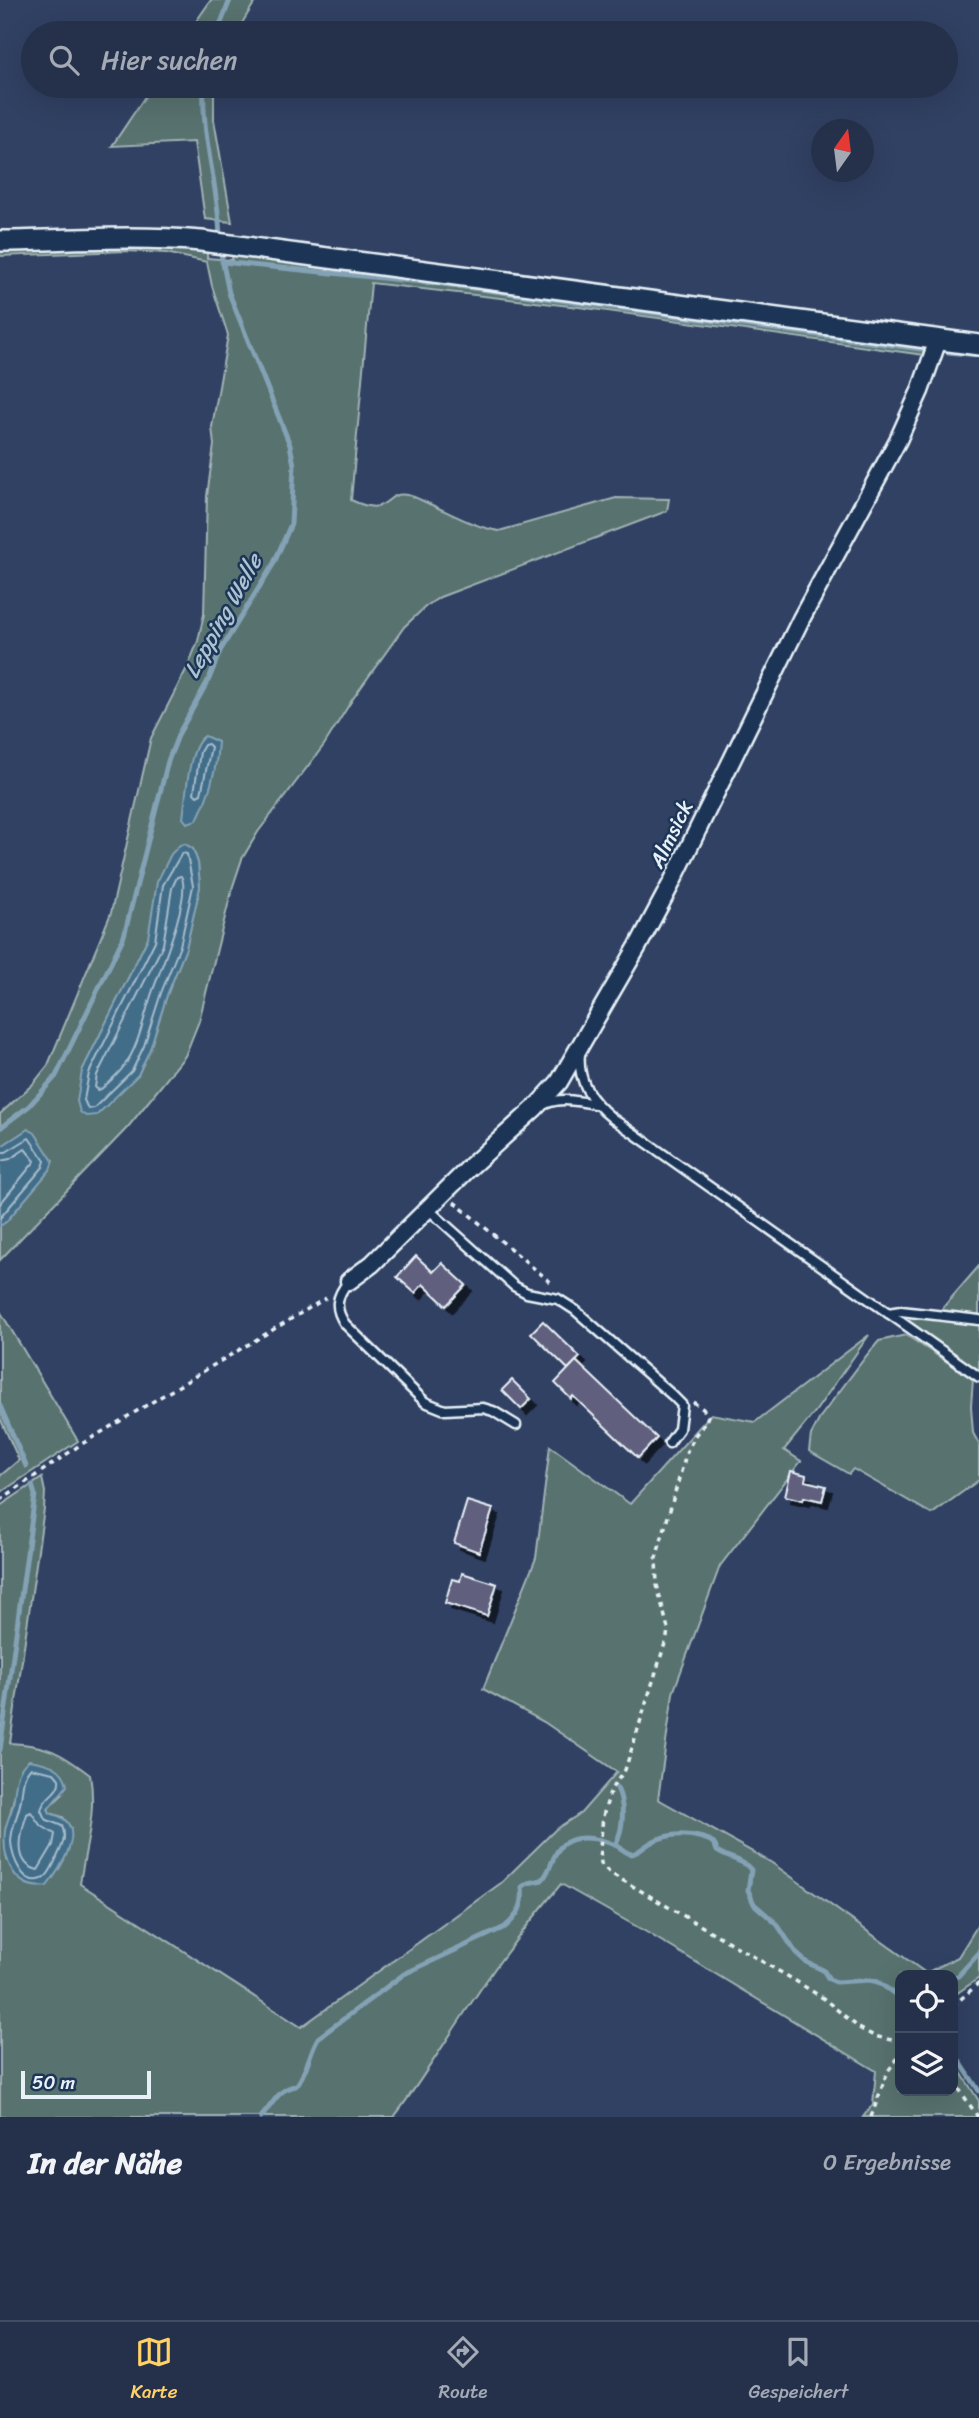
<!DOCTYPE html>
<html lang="de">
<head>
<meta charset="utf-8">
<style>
  body { margin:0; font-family:Sriracha,sans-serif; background:#313d54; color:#f1f3f6 }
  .controls { position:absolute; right:21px; bottom:21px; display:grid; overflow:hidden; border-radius:14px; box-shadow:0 7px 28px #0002 }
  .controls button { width:63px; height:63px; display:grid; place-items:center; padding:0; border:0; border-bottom:2px solid #424c62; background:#25314a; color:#f1f3f6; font:35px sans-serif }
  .compass { position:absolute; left:811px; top:119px; width:63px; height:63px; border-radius:50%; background:#25314a; box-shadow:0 7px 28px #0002; rotate:14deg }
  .scale { position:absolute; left:21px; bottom:18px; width:130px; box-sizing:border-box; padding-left:7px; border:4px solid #e8f1f8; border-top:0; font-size:19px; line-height:24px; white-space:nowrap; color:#e8f1f8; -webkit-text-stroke:5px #1d3557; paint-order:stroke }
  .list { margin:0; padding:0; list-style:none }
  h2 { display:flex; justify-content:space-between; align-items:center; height:91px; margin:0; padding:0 28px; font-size:30px }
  h2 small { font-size:23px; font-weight:400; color:#a3a9b5 }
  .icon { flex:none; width:38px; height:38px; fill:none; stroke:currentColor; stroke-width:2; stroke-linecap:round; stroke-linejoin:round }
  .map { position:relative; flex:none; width:979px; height:2117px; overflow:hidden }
  .search { position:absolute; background:#25314a; box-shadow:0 7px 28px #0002; left:21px; right:21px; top:21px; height:77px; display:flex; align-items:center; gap:18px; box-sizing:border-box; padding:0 24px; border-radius:38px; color:#a3a9b5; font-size:26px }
  .sheet { height:203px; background:#25314a }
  nav { display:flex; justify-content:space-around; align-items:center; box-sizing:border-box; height:98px; border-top:2px solid #424c62; background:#25314a; font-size:19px; color:#a3a9b5 }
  nav a { display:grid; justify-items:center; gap:4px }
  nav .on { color:#ffd166 }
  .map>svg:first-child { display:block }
  .green { fill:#58726f; stroke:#a0b2b4; stroke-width:2; fill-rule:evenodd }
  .water { fill:#426d89; stroke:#84a2b5; stroke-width:2 }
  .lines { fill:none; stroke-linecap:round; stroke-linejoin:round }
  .shore { stroke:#a6bccc; stroke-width:2 }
  .stream { stroke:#84a2b5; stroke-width:5 }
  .building { fill:#605e7e; stroke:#e8f1f8; stroke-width:2; filter:url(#shadow) }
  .service-casing { stroke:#e8f1f8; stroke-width:13 }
  .minor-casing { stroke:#e8f1f8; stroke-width:21 }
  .tertiary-casing { stroke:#e8f1f8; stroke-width:24 }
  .path { stroke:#e8f1f8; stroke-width:3.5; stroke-dasharray:5 5; stroke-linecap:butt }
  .service { stroke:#1d3557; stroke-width:8 }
  .minor { stroke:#1d3557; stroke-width:16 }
  .tertiary { stroke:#1d3557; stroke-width:19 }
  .labels { text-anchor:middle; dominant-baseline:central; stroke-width:5; stroke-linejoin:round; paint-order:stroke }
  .street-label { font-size:21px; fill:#e8f1f8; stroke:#1d3557 }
  .water-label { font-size:23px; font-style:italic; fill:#aec3d1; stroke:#1d3557 }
</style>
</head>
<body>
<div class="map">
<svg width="979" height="2117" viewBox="0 0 979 2117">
  <defs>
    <filter id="shadow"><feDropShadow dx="6" dy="6" stdDeviation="0" flood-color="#0009"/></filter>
  </defs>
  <rect width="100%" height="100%" fill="#314163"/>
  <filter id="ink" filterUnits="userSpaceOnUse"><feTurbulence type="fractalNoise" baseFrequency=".0143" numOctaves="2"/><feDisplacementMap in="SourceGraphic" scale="14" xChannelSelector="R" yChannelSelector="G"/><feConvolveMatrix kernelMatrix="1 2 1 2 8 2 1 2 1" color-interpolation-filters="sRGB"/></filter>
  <g filter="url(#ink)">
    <!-- green -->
    <g class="green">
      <path d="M211 0H256L236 33H188Z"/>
      <path d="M152 86H214V120L232 222 205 219 194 142 112 146Z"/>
      <path d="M0 247H207V258L232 260 233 250 915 343 922 349 924 355 579 307 371 283 351 500C391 519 382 491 407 495 415 496 424 502 432 505 454 515 475 527 499 531L616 498 669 499 667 511 440 597 425 607 404 627 352 700 324 745 258 832 242 859 232 889 199 1021 185 1056 128 1127 0 1260V1114L33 1084 48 1065 111 913 151 738 188 666 198 641 204 614 207 496 214 445 212 427 228 335 212 286 207 262 166 253 126 251 0 256ZM185 844 193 849 198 863 200 887 186 948 167 995 150 1049 138 1075 82 1071 148 938Z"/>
      <path d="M979 1266V1315L940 1311Z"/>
      <path d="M0 1311 78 1441 0 1493V1476L19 1460 0 1418Z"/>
      <path d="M900 1314 979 1325V1370L897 1317Z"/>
      <path d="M869 1335 815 1412 784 1450 801 1461 720 1566 673 1693 658 1799 772 1863 926 1973 958 1957 979 1923V1978L953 1996V1975H900V2091H953V2060L979 2101V2117H863L873 2104 876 2071 648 1933 561 1884C531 1920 502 1956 476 1996 448 2036 424 2078 394 2117H0V1506L42 1478 45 1492 44 1509 10 1743C47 1745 60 1752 90 1775 97 1813 85 1847 80 1884L301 2027 501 1883 556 1829 581 1813 617 1772 544 1722 483 1689 536 1558 550 1446 630 1504 711 1414 755 1422ZM63 1794 48 1808 50 1813 63 1817 71 1828 7 1860C3 1835 9 1821 14 1797Z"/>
      <path d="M906 1335 973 1379 971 1406 973 1433 979 1444V1480L932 1514 853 1469 849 1474 809 1451 811 1435 821 1416 867 1355 879 1341Z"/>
    </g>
    <!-- water -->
    <g class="water">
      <path d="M205 736 218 742C217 769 209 796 197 820L187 823 183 818C186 798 188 745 205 736Z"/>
      <path d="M185 844 193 849 198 863 200 887 186 948 167 995 150 1049 138 1075 97 1115 86 1116 80 1112 77 1101 82 1071 148 938 157 882 171 854 180 845Z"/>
      <path d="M28 1129 35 1133 53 1161 50 1170 6 1222 0 1226V1147Z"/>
      <path d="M29 1760C47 1763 64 1766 67 1786L48 1809 50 1813C55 1815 61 1816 65 1820 83 1836 58 1872 47 1886 14 1891 2 1859 5 1831 6 1822 11 1814 13 1805 16 1788 14 1771 29 1760Z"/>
    </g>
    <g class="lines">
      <!-- shore -->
      <g class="shore">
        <path d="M208 744 211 747 201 794 197 796 194 793 200 752 204 745Z"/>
        <path d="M182 853 187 854 193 886 185 923 180 946 161 993 144 1046 132 1071 94 1108 88 1109 84 1100 89 1073 155 941 163 885Z"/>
        <path d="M181 876C192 894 161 968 153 990 144 1014 140 1045 124 1066 118 1075 109 1082 101 1089L98 1090 95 1087 97 1075 163 945 172 888 177 877Z"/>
        <path d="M0 1152H6L29 1138 45 1161 43 1167 0 1218"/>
        <path d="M0 1161 10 1159 25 1149 35 1161 0 1204"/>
        <path d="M30 1768 54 1773 59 1779C61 1792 44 1796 41 1810L45 1819 62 1826C67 1837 62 1846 57 1857 54 1863 49 1877 42 1879 22 1887 12 1856 11 1842 11 1827 19 1814 21 1799 23 1788 22 1777 30 1768Z"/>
        <path d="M31 1812 40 1825 55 1834 53 1845 38 1870C12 1864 21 1832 27 1814Z"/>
      </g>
      <!-- stream -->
      <g class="stream">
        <path d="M217 33 230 0"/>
        <path d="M204 86C201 138 219 187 220 239"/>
        <path d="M222 262 442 284 920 349"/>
        <path d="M948 352 979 355"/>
        <path d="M0 1128 29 1106 56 1076 124 936 168 761 179 733 209 679 220 651 274 563 291 524 294 465 290 445 229 293 220 249"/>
        <path d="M0 1406 26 1466"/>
        <path d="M0 1750 35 1495 32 1485"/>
        <path d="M615 1845C624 1829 625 1804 617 1788"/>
        <path d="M953 1977 958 1976 979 1953"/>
        <path d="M953 2051 979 2091"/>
        <path d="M261 2117C273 2105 278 2088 296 2086 307 2073 309 2053 318 2038L404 1974 505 1927C518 1916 524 1905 522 1887L528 1883 542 1880C553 1869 552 1848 569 1841 583 1835 603 1839 617 1846 621 1848 626 1853 631 1854 637 1854 644 1847 650 1843 666 1834 685 1833 703 1838 711 1840 715 1843 717 1851 728 1859 743 1859 751 1870L748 1890 754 1904 777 1924 796 1953 806 1962 823 1970 829 1979 836 1982 870 1980 878 1982 896 1995H900"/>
      </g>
    </g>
    <!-- building -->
    <g class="building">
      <path d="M416 1256 433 1272 442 1263 466 1285 446 1306 423 1284 415 1293 397 1277Z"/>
      <path d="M543 1321 580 1357 568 1369 531 1333Z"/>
      <path d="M576 1361 657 1438 638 1458 573 1396 571 1399 555 1383Z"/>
      <path d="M512 1380 531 1399 521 1409 502 1390Z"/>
      <path d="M791 1471 806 1475 805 1481 826 1486 822 1501 804 1497 803 1500 785 1496Z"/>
      <path d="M467 1501 493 1509 479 1552 454 1543Z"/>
      <path d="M462 1573 497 1584 487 1616 445 1603 452 1579 460 1581Z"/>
    </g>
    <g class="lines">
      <!-- service casing -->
      <g class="service-casing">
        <g id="service">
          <path d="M580 1053C577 1081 591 1101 612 1118L979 1377"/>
          <path d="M545 1104C561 1097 578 1101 595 1104"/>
          <path d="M428 1209 514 1286 527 1293 558 1299 575 1310 672 1395 682 1405 679 1429 669 1443"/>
          <path d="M349 1281C336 1296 334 1308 345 1324L425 1402 445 1410 483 1408 493 1411 516 1425"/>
          <path d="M888 1313 901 1311 979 1320"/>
        </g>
      </g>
      <!-- minor casing -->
      <g class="minor-casing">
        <path id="minor" d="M349 1281 372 1264 470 1167 535 1108 559 1082 638 946 671 884 801 619 898 440 920 391 938 340"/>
      </g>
      <!-- tertiary casing -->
      <g class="tertiary-casing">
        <path id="tertiary" d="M0 241C67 240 135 235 201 241L979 345"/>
      </g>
      <!-- path -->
      <g class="path">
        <path d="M454 1202 553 1284"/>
        <path d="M693 1402 703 1409 708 1416 705 1424 696 1434 687 1451 656 1558 657 1585 668 1629 667 1637 625 1770 611 1789 603 1816 600 1848 601 1864 610 1873 794 1980 823 1998 859 2028 874 2036 900 2042"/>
        <path d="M0 1500 80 1445 326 1298"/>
        <path d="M953 2006 979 1983"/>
        <path d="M953 2080 978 2117"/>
        <path d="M871 2117 888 2071 900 2055"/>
      </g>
      <!-- service -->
      <use href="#service" class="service"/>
      <!-- minor -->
      <use href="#minor" class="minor"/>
      <!-- tertiary -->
      <use href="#tertiary" class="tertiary"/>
    </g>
  </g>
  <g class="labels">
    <!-- street labels -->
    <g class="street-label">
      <text transform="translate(671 834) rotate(-64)">Almsick</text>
    </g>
    <!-- water labels -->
    <g class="water-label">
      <text transform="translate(223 616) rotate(-61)">Lepping Welle</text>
    </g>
  </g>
</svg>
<div class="controls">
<button><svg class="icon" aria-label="locate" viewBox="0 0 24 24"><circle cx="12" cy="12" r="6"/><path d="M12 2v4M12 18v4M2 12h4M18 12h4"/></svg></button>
<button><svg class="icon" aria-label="layers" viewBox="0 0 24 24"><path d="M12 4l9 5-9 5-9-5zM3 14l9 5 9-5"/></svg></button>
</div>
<svg class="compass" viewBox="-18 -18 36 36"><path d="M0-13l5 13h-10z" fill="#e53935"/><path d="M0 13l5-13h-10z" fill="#a3a9b5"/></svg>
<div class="scale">50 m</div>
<div class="search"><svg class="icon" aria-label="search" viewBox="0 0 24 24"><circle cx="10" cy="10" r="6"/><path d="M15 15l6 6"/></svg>Hier suchen</div>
</div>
<section class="sheet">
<h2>In der Nähe<small>0 Ergebnisse</small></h2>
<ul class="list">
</ul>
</section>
<nav>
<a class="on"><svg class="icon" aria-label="map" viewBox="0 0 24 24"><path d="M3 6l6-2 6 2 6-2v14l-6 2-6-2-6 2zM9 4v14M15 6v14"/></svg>Karte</a>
<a><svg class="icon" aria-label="directions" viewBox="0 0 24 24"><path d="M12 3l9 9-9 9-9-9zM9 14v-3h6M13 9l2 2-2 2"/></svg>Route</a>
<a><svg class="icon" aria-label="saved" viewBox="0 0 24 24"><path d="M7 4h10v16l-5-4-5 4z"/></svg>Gespeichert</a>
</nav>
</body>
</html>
